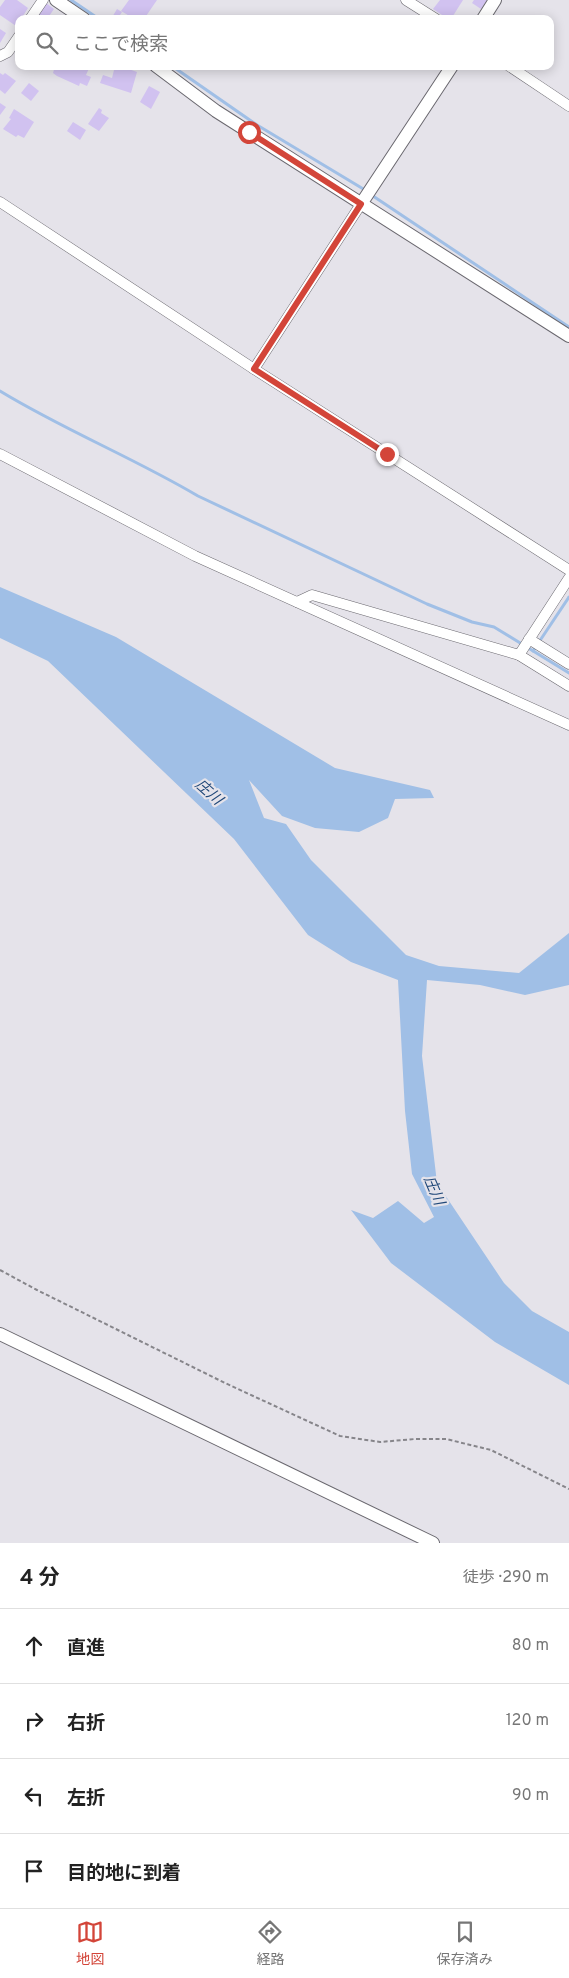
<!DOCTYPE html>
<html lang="ja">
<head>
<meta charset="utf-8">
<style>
  body { margin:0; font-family:Overpass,"Noto Sans JP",sans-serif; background:#f2f2f2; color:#222 }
  .stop { position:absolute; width:15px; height:15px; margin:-11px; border:4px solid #d34539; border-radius:50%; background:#fff }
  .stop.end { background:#d34539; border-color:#fff; box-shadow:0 1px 5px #0008 }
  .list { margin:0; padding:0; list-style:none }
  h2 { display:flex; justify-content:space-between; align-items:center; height:65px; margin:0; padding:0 20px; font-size:21px }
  h2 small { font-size:16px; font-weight:400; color:#767676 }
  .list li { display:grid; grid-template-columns:32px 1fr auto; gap:15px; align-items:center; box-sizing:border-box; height:75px; padding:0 20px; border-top:1px solid #e0e0e0 }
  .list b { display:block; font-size:19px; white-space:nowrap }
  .list em { font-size:16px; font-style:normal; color:#767676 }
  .icon { flex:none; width:28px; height:28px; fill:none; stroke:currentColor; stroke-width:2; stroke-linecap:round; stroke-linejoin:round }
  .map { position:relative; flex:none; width:569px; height:1543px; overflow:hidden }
  .search { position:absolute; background:#fff; box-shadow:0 2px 12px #0003; left:15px; right:15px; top:15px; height:55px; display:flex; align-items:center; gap:12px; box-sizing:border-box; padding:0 18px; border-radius:10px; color:#767676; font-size:19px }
  .sheet { height:365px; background:#fff }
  nav { display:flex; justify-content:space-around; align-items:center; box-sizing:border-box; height:70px; border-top:1px solid #e0e0e0; background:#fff; font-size:14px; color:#767676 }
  nav a { display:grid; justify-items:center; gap:2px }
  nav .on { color:#d34539 }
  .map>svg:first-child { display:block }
  .water { fill:#a0bfe6 }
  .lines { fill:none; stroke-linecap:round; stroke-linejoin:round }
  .stream { stroke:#a0bfe6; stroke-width:3 }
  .building { fill:#d1c2f0 }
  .minor-casing { stroke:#6a686f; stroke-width:11 }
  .tertiary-casing { stroke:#6a686f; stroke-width:14 }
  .path { stroke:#86858a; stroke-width:2; stroke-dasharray:4 2.5; stroke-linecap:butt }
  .minor { stroke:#fff; stroke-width:10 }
  .tertiary { stroke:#fff; stroke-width:12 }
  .route { stroke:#d34539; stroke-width:6 }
  .labels { text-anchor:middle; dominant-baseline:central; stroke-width:4.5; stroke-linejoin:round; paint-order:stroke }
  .water-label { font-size:15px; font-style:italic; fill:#204879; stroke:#e5e3ea }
</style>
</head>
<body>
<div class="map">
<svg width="569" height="1543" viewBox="0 0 569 1543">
  <rect width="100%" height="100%" fill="#e5e3ea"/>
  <!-- water -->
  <path class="water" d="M0 587 116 637 335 768 430 790 434 798 395 799 388 818 359 832 315 828 282 816 249 780 264 818 286 824 311 860 406 955 439 966 519 973 569 933V985L525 995 480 985 427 980 422 1056 437 1183 504 1283 532 1311 569 1332V1385L495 1342 391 1263 351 1210 373 1218 398 1201 424 1223 434 1217 412 1174 405 1111 398 980 351 962 308 935 234 839 48 661 0 638Z"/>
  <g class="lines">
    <!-- stream -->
    <g class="stream">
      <path d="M71 0 99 19"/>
      <path d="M172 66 257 125 365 190"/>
      <path d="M370 194 569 327"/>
      <path d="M0 391C64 430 134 458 198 496L427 604 472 622 494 627 569 673"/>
      <path d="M533 651 569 597"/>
    </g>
  </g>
  <!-- building -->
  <g class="building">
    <path d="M5 0H17L28 8 21 19H19L16 26 0 15V7Z"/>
    <path d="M129 0H157L144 19 135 15 133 18 121 11Z"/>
    <path d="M440 0H463L451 19H448L433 9Z"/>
    <path d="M474 0H487L481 9 472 3Z"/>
    <path d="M46 3 54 9 47 19H37L39 15 38 14Z"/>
    <path d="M117 9 122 12 120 15 124 17 111 19Z"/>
    <path d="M0 29 6 33 0 43Z"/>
    <path d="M55 66H90L86 75 91 77 87 86 80 83 79 86 57 76 53 73Z"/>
    <path d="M115 66H120L137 72 131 93 100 83 103 75 112 78Z"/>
    <path d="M0 73 3 75 5 73 16 81 5 94 0 90Z"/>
    <path d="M29 83 39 91 31 101 21 93Z"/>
    <path d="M149 86 160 92 151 109 140 102Z"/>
    <path d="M0 103 6 107 0 115Z"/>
    <path d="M99 108 102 110 101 113 109 118 99 131 88 124Z"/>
    <path d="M14 109 34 122 24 138 18 135 16 137 3 129 11 119 9 118Z"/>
    <path d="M73 122 86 130 80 140 67 131Z"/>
  </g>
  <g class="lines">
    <!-- minor casing -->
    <g class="minor-casing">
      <g id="minor">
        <path d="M406 0 436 19"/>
        <path d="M30 19 43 0"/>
        <path d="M0 56 8 52 19 36"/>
        <path d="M509 66 569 106"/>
        <path d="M0 202 254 369 569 570"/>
        <path d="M254 369 361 204"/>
        <path d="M0 454 195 556 569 725"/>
        <path d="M297 602 312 595 519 655 569 578"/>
        <path d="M529 639 569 664"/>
        <path d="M519 655 569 686"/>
      </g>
    </g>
    <!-- tertiary casing -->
    <g class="tertiary-casing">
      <g id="tertiary">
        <path d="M56 0 84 19"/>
        <path d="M483 19 495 0"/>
        <path d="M156 66 216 111 569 336"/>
        <path d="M361 204 452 66"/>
        <path d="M0 1334 433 1543"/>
      </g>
    </g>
    <!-- path -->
    <path class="path" d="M0 1270 37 1290 225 1383 340 1436 380 1442 415 1439H446L491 1450 569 1489"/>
    <!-- minor -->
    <use href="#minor" class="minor"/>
    <!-- tertiary -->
    <use href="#tertiary" class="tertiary"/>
  </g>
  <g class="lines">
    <!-- route -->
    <path class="route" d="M249 132 361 204 254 369 387 454"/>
  </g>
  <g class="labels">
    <!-- water labels -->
    <g class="water-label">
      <text transform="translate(208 793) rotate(42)">庄川</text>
      <text transform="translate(433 1191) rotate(67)">庄川</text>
    </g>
  </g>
</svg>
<div class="stop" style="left:249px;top:132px"></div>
<div class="stop end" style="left:387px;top:454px"></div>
<div class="search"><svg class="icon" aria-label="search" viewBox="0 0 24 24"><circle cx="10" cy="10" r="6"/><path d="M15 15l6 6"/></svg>ここで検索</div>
</div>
<section class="sheet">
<h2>4 分<small>徒歩 · 290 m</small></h2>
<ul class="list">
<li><svg class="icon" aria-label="ahead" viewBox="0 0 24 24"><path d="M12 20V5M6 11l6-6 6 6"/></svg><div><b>直進</b></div><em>80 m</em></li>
<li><svg class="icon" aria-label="right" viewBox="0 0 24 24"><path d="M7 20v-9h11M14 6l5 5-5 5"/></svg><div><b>右折</b></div><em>120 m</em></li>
<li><svg class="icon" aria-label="left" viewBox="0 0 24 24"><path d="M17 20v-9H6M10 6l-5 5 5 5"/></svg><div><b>左折</b></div><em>90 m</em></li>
<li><svg class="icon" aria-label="arrive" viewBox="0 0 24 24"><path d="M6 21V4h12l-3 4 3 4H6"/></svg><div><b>目的地に到着</b></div></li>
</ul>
</section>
<nav>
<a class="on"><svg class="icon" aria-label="map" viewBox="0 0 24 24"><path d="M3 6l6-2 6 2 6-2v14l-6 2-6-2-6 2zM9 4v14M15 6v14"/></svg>地図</a>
<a><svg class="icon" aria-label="directions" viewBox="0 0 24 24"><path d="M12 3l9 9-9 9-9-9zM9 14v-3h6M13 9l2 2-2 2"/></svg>経路</a>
<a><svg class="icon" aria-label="saved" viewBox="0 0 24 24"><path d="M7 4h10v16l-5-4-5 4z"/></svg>保存済み</a>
</nav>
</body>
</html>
